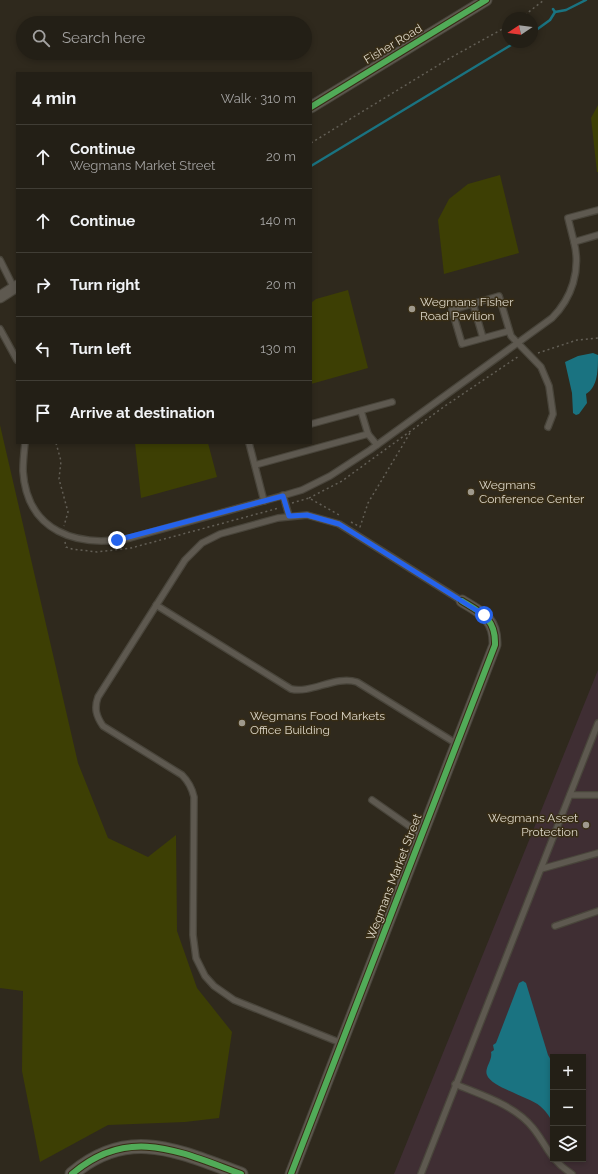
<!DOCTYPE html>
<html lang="en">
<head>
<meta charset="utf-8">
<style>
  body { margin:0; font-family:Raleway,sans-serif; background:#2f2c23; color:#f1f3f6 }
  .controls { position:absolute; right:12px; bottom:12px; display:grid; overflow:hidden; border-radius:0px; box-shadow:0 2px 6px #0003 }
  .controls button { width:36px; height:36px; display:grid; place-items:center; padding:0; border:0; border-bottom:1px solid #403d35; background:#231f16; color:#f1f3f6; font:20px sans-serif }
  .compass { position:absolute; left:502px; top:12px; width:36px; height:36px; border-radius:50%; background:#231f16; box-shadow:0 2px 6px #0003; rotate:257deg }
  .stop { position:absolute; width:12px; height:12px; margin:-9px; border:3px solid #2563eb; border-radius:50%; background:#fff }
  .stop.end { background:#2563eb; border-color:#fff; box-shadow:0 1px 4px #0008 }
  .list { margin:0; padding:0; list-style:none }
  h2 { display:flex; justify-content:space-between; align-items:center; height:52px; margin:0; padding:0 16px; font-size:17px }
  h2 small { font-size:13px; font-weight:400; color:#a3a2a1 }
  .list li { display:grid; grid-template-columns:26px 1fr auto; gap:12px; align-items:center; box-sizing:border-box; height:64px; padding:0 16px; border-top:1px solid #403d35 }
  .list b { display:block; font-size:15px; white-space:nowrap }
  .list p { margin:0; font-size:13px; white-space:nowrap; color:#a3a2a1 }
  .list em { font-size:13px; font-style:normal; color:#a3a2a1 }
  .icon { flex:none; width:22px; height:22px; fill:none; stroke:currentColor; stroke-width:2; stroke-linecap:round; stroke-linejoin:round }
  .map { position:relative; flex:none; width:598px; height:1174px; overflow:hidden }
  .search { position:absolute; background:#231f16; box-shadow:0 2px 6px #0003; left:16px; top:16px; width:296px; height:44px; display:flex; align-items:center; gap:10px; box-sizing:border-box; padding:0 14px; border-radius:22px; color:#a3a2a1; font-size:15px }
  .panel { position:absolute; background:#231f16; box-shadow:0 2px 6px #0003; left:16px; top:72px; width:296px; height:372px; border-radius:0px }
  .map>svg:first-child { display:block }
  .industrial { fill:#3f2e33; fill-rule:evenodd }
  .green { fill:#3d3f04 }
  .water { fill:#1a7381 }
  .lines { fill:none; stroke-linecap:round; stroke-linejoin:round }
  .stream { stroke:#1a7381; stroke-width:2.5 }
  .service-casing { stroke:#49453b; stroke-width:8 }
  .minor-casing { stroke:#49453b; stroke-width:13 }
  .tertiary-casing { stroke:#49453b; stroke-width:15 }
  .path { stroke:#635f56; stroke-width:1.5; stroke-dasharray:2 3; stroke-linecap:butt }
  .service { stroke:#5e5950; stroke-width:5.5 }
  .minor { stroke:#5e5950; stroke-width:11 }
  .tertiary { stroke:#5e5950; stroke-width:13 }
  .cycleway-casing { stroke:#372c15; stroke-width:8 }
  .cycleway { stroke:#51ab58; stroke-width:6 }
  .route { stroke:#2563eb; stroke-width:5 }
  .poi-dot { fill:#9f998c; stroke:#372c15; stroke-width:1.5 }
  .labels { text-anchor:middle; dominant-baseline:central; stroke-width:3; stroke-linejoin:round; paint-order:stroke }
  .street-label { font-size:12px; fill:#dcd6c8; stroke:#372c15 }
  .poi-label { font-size:12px; fill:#dcd6c8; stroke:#372c15; text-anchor:start }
</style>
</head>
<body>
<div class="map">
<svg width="598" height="1174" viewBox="0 0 598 1174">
  <rect width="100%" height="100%" fill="#2f291d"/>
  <!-- industrial -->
  <path class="industrial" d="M598 670V1174H394ZM553 1057H583V1159H553Z"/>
  <!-- green -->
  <g class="green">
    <path d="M598 105V172H597L591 118Z"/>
    <path d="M500 175 519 253 444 274 438 220 449 199 468 184Z"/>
    <path d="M348 290 368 368 311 384V303L316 299Z"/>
    <path d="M0 425 78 763 108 838 148 857 176 835 177 931 197 988 232 1032 219 1118 185 1122 108 1125 40 1162 22 1071 23 991 0 988Z"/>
    <path d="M135 443H208L217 477 141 498Z"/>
  </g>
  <!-- water -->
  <g class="water">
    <path d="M593 353 598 355C598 370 598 387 586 394L587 403 579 414 576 415 573 413 572 393 565 362 578 356Z"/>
    <path d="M523 981 526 983 548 1055C557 1067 553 1107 553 1123 550 1117 545 1110 540 1106 529 1097 491 1087 487 1075 484 1068 493 1060 491 1052L494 1050 493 1045 496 1043 519 983Z"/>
  </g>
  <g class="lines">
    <!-- stream -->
    <g class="stream">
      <path d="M553 9 555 12 566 10 586 0"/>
      <path d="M532 33 550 20 555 12"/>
      <path d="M311 166 516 42"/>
    </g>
    <!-- service casing -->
    <g class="service-casing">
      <g id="service">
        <path d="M598 210 568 218 574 242 598 235"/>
        <path d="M0 260 14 288"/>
        <path d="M473 304 483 338"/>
        <path d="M0 329 17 360"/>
        <path d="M509 331 462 344 452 310 499 296 511 336 541 367 549 386 553 414 548 427"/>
        <path d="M311 424 392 402"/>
        <path d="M368 434 377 445"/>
        <path d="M25 443C24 452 23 462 23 471 27 532 77 548 130 538L285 495 302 490 330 476 370 450 552 318C572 298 581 270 574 242"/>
        <path d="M249 443 264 501"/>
        <path d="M255 465 368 434 361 411"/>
        <path d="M283 495 289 516"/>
        <path d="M156 605 291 689C311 694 336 675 357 682L457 744"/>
        <path d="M570 795H598"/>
        <path d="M372 800 422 835"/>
        <path d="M541 869 598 853"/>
        <path d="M555 926 598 911"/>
        <path d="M341 1043 234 1000 214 986 205 976 196 958 193 935 194 797C192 788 189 782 182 775L103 726C96 716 94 708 98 697L185 560 202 543 220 534 278 518 307 515 339 524 462 601"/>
        <path d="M455 1084C481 1095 515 1105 533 1128 548 1147 549 1159 572 1174"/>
        <path d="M421 1174 598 723"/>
      </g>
    </g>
    <!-- minor casing -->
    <g class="minor-casing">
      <g id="minor">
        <path d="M311 107 486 0"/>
        <path d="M0 297 17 286"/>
        <path d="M291 1174 495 645C496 619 482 613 462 601"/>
      </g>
    </g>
    <!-- tertiary casing -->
    <g class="tertiary-casing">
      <path id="tertiary" d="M72 1174C129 1125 180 1152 241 1174"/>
    </g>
    <!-- path -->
    <g class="path">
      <path d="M521 18 544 0"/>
      <path d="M311 143 450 58 508 26"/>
      <path d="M538 353 577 340 598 338"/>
      <path d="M56 443 61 461 59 479 68 512 64 526"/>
      <path d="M309 498 342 481 445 406 519 356"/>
      <path d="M292 503 309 498 341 516"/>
      <path d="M351 522 360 527 368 503 410 433"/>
      <path d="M65 542 66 547 72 549 97 552 131 548 279 508"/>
    </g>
    <!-- service -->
    <use href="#service" class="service"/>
    <!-- minor -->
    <use href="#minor" class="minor"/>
    <!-- tertiary -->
    <use href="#tertiary" class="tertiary"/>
    <!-- cycleway casing -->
    <g class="cycleway-casing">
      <g id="cycleway">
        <path d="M311 107 486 0"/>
        <path d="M72 1174C129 1125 180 1152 241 1174"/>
        <path d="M291 1174 495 645C496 619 482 613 462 601"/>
      </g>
    </g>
    <!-- cycleway -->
    <use href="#cycleway" class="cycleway"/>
  </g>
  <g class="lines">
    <!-- route -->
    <path class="route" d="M117 540 283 496 289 516 307 515 339 524 484 615"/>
  </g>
  <!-- markers -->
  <g class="poi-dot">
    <circle cx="412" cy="309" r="4"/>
    <circle cx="471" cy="492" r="4"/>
    <circle cx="242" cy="723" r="4"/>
    <circle cx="586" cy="825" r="4"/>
  </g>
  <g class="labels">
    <!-- street labels -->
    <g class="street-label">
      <text transform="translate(393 44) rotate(-31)">Fisher Road</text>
      <text transform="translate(394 877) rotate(-69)">Wegmans Market Street</text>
    </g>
    <!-- poi labels -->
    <g class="poi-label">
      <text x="420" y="302">Wegmans Fisher<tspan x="420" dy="14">Road Pavilion</tspan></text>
      <text x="479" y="485">Wegmans<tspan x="479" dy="14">Conference Center</tspan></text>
      <text x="250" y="716">Wegmans Food Markets<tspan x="250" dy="14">Office Building</tspan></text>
      <text x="578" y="818" text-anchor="end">Wegmans Asset<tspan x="578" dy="14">Protection</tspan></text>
    </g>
  </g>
</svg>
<div class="controls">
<button>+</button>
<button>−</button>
<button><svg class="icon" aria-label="layers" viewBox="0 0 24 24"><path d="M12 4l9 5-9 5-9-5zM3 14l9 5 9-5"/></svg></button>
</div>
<svg class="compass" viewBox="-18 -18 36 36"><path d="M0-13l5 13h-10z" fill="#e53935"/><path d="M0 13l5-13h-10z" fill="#a3a2a1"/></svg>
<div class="stop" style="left:484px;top:615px"></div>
<div class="stop end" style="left:117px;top:540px"></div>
<div class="search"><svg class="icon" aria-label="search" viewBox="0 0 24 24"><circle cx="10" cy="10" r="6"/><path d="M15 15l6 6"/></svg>Search here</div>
<section class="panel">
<h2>4 min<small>Walk · 310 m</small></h2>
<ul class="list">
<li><svg class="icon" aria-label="ahead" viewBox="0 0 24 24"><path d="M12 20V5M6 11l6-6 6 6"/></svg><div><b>Continue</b><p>Wegmans Market Street</p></div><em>20 m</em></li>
<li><svg class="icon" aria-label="ahead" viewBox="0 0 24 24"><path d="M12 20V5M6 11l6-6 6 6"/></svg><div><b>Continue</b></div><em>140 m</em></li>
<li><svg class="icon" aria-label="right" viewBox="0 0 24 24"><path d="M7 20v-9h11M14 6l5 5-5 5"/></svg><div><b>Turn right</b></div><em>20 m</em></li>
<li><svg class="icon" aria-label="left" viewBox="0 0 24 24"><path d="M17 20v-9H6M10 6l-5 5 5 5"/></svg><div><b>Turn left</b></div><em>130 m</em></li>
<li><svg class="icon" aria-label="arrive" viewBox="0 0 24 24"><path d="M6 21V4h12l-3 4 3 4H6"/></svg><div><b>Arrive at destination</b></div></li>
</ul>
</section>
</div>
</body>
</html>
